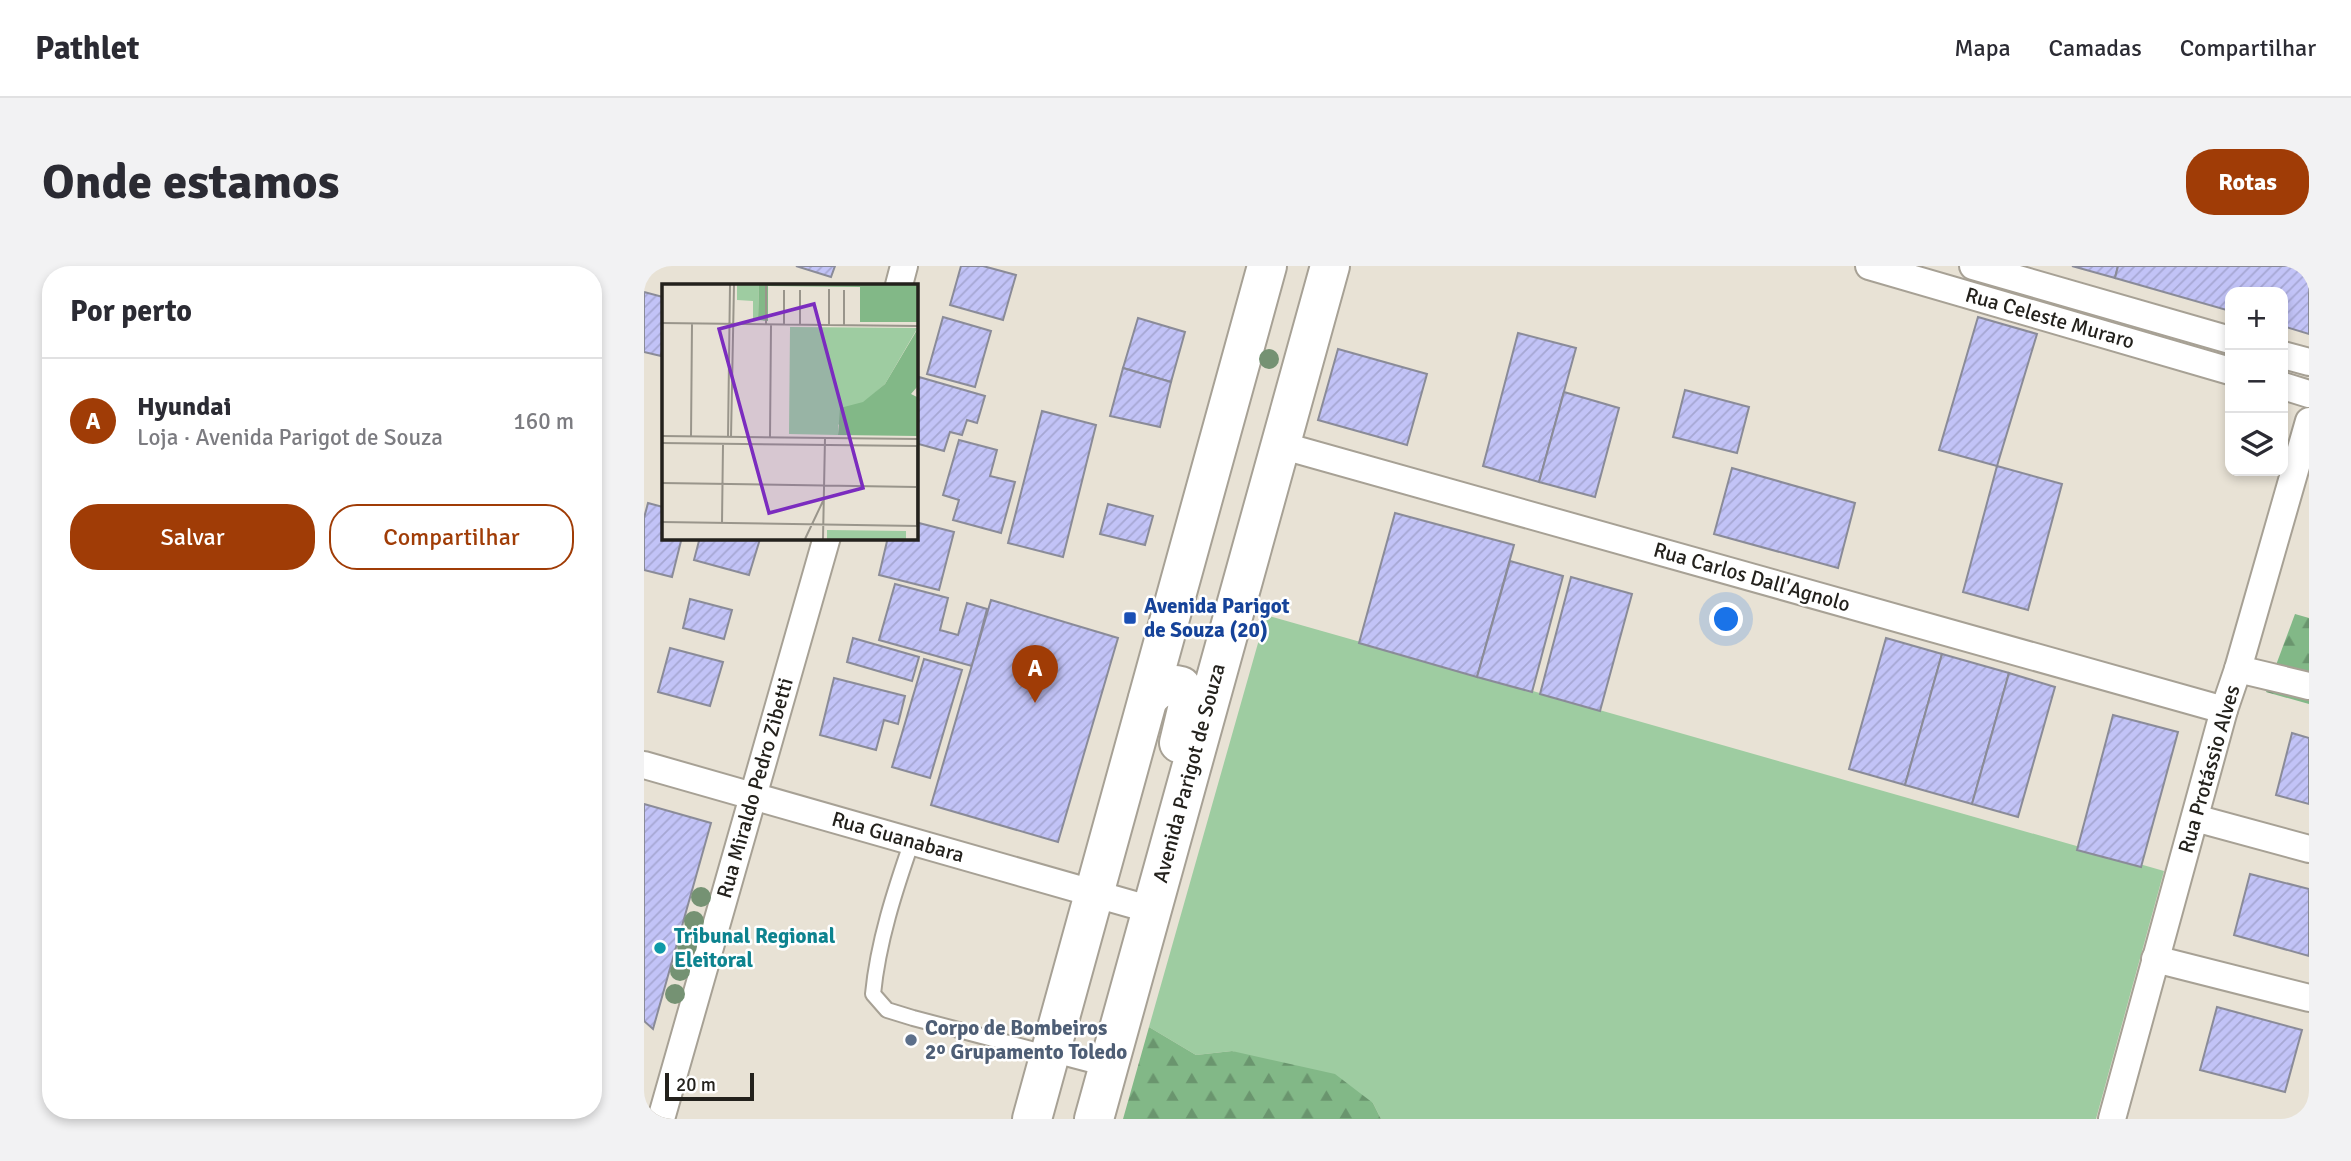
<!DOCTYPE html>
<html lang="pt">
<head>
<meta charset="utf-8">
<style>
  body { margin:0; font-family:Signika,sans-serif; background:#f2f2f3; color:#2b2b33 }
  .controls { position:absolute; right:21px; top:21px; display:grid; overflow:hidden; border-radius:14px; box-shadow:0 4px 10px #0003 }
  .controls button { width:63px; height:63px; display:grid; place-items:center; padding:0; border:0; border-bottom:2px solid #e1e1e2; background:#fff; color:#2b2b33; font:35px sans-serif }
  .scale { position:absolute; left:21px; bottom:18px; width:89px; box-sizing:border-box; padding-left:7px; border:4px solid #23211c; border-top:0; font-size:19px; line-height:24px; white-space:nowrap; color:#23211c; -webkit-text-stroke:5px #fff; paint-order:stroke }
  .you { position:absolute; left:1083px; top:354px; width:24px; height:24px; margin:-18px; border:5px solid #fff; border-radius:50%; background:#1a73e8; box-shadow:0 0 0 10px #1a73e833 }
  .badge { display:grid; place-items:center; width:46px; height:46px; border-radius:50%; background:#a03c06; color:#fff; font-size:23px; font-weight:700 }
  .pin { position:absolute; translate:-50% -58px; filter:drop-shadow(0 2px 4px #0008) }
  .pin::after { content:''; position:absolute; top:37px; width:24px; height:21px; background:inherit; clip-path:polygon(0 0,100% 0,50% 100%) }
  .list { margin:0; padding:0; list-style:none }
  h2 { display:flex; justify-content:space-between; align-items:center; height:91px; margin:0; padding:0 28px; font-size:30px }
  h2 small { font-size:23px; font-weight:400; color:#7c7c81 }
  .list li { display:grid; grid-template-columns:46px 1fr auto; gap:21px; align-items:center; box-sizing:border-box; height:126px; padding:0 28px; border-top:2px solid #e1e1e2 }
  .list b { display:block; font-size:26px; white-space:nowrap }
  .list p { margin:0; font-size:23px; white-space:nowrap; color:#7c7c81 }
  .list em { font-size:23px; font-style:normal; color:#7c7c81 }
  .actions { display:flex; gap:14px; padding:21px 28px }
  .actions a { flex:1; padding:16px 0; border:2px solid #a03c06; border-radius:28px; text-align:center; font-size:24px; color:#a03c06 }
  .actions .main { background:#a03c06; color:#fff }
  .icon { flex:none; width:38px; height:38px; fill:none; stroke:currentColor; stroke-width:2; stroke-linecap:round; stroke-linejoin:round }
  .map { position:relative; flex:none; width:1665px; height:853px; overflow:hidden; border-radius:28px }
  header { display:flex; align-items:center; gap:42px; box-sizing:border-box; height:98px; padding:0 35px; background:#fff; border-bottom:2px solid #e1e1e2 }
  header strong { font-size:33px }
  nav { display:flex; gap:38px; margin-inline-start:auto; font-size:24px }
  .intro { display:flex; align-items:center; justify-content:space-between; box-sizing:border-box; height:168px; padding:0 42px }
  h1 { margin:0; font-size:49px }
  .button { padding:18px 32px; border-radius:28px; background:#a03c06; color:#fff; font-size:24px; font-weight:700 }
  main { display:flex; gap:42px; padding:0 42px }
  aside { flex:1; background:#fff; border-radius:28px; box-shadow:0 4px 10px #0003 }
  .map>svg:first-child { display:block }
  .green { fill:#9ecca1 }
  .forest { fill:url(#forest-firs) }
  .building { fill:url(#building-hatch); stroke:#8a8b98; stroke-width:2 }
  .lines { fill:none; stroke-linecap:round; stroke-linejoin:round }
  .service-casing { stroke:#a7a195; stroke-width:18 }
  .minor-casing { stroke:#a7a195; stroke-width:30 }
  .primary-casing { stroke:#a7a195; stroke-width:42 }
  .service { stroke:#fff; stroke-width:14 }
  .minor { stroke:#fff; stroke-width:26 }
  .primary { stroke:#fff; stroke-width:38 }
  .tree { fill:#759273 }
  .transit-dot { fill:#1a4fb4; stroke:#fff; stroke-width:2.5 }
  .culture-dot { fill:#0f9aa8; stroke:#fff; stroke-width:2.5 }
  .service-dot { fill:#5c6f8a; stroke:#fff; stroke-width:2.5 }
  .labels { text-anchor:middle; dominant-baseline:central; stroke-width:5; stroke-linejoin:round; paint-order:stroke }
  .street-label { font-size:21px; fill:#23211c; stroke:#fff }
  .transit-label { font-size:21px; font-weight:bold; fill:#164399; stroke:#fff; text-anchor:start }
  .culture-label { font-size:21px; font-weight:bold; fill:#0d838f; stroke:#fff; text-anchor:start }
  .service-label { font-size:21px; font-weight:bold; fill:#4e5e75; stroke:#fff; text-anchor:start }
  .inset-road { fill:none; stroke:#99958b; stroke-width:2 }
  .view { fill:#7b2cbf; fill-opacity:0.15; stroke:#7b2cbf; stroke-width:3.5 }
  .inset-edge { fill:none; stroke:#23211c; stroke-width:3.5 }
</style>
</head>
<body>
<header>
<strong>Pathlet</strong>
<nav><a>Mapa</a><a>Camadas</a><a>Compartilhar</a></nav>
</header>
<div class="intro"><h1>Onde estamos</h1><a class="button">Rotas</a></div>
<main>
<aside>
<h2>Por perto<small></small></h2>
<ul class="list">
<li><span class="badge">A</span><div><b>Hyundai</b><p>Loja · Avenida Parigot de Souza</p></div><em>160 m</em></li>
</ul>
<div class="actions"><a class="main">Salvar</a><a>Compartilhar</a></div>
</aside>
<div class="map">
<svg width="1665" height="853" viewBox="0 0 1665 853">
  <defs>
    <pattern id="forest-firs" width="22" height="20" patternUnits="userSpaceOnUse" patternTransform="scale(1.75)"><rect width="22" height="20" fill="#82b887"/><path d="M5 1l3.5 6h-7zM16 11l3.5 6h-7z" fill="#6a956e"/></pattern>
    <pattern id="building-hatch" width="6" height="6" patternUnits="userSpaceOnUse" patternTransform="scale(1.75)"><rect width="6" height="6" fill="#c2c3f7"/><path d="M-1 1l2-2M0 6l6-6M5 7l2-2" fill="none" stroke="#a6a7d3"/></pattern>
  </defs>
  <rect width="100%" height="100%" fill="#e8e2d5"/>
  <!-- green -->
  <path class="green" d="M622 349 1520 605 1452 853H737L729 837 588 785 552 789 505 761Z"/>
  <!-- forest -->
  <g class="forest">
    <path d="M1651 348 1665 352V438L1622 426Z"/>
    <path d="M505 761 552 789 588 785 691 808 729 837 737 853H479Z"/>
  </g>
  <!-- building -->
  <g class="building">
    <path d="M152 0H191L187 11Z"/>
    <path d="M317 0H339L372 9 359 54 306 39Z"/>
    <path d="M1428 0H1474L1471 12Z"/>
    <path d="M1474 0H1665V68L1639 60V26H1586V45L1471 12Z"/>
    <path d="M0 26 19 31V80L17 90 0 86Z"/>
    <path d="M299 51 347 65 331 121 283 108Z"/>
    <path d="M1334 51 1393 68 1353 200 1295 184Z"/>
    <path d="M494 52 541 66 527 116 479 102Z"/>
    <path d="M874 67 932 82 895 216 839 200Z"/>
    <path d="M694 83 783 108 763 179 674 154Z"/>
    <path d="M479 102 527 116 516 161 466 150Z"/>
    <path d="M275 111 341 130 333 157 323 154 318 169 306 166 300 185 271 177V123Z"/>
    <path d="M1041 124 1105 141 1093 187 1029 171Z"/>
    <path d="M920 126 975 142 951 231 895 216Z"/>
    <path d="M398 145 452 159 419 291 364 277Z"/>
    <path d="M315 174 353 184 346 210 371 216 357 267 309 254 315 234 299 229Z"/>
    <path d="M1353 200 1418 218 1384 344 1319 326Z"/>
    <path d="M1088 202 1211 237 1194 302 1070 268Z"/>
    <path d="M4 237 19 241V271H38L28 311 0 304V252Z"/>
    <path d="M464 238 509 250 501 279 456 268Z"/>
    <path d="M751 247 870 279 833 411 715 377Z"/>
    <path d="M271 256 310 266 295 324 235 309 244 271H271Z"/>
    <path d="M56 271 116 273 105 309 50 294Z"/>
    <path d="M866 295 919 310 888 426 833 411Z"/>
    <path d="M927 311 988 328 956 445 896 428Z"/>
    <path d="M251 318 304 332 296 364 314 369 323 337 343 343 328 400 235 374Z"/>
    <path d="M46 333 88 344 80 373 39 362Z"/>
    <path d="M347 334 474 372 414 576 287 539Z"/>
    <path d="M209 372 275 391 268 415 203 396Z"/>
    <path d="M1242 372 1298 388 1261 519 1205 503Z"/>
    <path d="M26 382 79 396 66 440 14 426Z"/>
    <path d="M1298 388 1365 407 1328 538 1261 519Z"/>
    <path d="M280 393 318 404 286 512 248 501Z"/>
    <path d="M1365 407 1411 421 1374 551 1328 538Z"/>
    <path d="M190 412 261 430 254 458 240 454 232 484 176 469Z"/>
    <path d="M1469 449 1534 466 1497 601 1433 584Z"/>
    <path d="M1648 467 1665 472V538L1632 529Z"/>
    <path d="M0 538 67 557 9 763 0 755Z"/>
    <path d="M1606 608 1665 623V690L1590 669Z"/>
    <path d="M1573 741 1658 764 1641 826 1556 804Z"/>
  </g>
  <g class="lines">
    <!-- service casing -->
    <g class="service-casing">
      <path id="service" d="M268 575C251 624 234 676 229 728L243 744 269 752 463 803"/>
    </g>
    <!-- minor casing -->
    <g class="minor-casing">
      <g id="minor">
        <path d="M1225 0 1586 105"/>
        <path d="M1329 0 1586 74"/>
        <path d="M255 19 260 0"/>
        <path d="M1639 89 1665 96"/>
        <path d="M1639 120 1665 128"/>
        <path d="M636 179 1580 444"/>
        <path d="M1594 403 1665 420"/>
        <path d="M0 499 508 644"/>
        <path d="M1551 552 1665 583"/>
        <path d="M1511 693 1665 732"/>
        <path d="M17 853 183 271"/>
        <path d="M1468 853 1580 444 1594 403 1665 155"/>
      </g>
    </g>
    <!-- primary casing -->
    <g class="primary-casing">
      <g id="primary">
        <path d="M504 433C514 422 522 416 537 420L545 435 535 477"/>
        <path d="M388 853 623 0"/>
        <path d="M450 853 686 0"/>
      </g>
    </g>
    <!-- service -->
    <use href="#service" class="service"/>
    <!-- minor -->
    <use href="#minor" class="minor"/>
    <!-- primary -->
    <use href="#primary" class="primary"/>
  </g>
  <!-- trees -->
  <g class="tree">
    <circle cx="625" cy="93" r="10"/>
    <circle cx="57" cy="631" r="10"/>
    <circle cx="50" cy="655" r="10"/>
    <circle cx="43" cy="680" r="10"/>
    <circle cx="36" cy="705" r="10"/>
    <circle cx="31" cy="728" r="10"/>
  </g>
  <!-- markers -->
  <rect class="transit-dot" x="479" y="345" width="14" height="14" rx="3.5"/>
  <circle class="culture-dot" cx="16" cy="682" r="7"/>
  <circle class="service-dot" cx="267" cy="774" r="7"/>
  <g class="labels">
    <!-- street labels -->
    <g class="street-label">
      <text transform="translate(1406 52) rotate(16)">Rua Celeste Muraro</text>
      <text transform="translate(1108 311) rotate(16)">Rua Carlos Dall'Agnolo</text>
      <text transform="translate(1565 503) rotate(-74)">Rua Protássio Alves</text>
      <text transform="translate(545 507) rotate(-75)">Avenida Parigot de Souza</text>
      <text transform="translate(111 522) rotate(-74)">Rua Miraldo Pedro Zibetti</text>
      <text transform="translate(254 571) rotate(16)">Rua Guanabara</text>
    </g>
    <!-- transit labels -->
    <g class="transit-label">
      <text x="500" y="340">Avenida Parigot<tspan x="500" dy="24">de Souza (20)</tspan></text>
    </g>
    <!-- culture labels -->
    <g class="culture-label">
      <text x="30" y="670">Tribunal Regional<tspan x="30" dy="24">Eleitoral</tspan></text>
    </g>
    <!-- service labels -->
    <g class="service-label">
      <text x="281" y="762">Corpo de Bombeiros<tspan x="281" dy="24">2º Grupamento Toledo</tspan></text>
    </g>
  </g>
  <!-- overview -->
  <g transform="translate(18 18)">
    <rect width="256" height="256" fill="#e8e2d5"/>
    <path d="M75 1H97L96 36H91V17L75 16ZM128 43 255 44V45L223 100 176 141V151L127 150Z" fill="#9ecca1"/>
    <path d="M97 1H255V38H198V3L106 2V37L96 36ZM255 46V103L249 110 255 113V152L176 151 178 124 201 118 223 100Z" fill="#82b887"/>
    <path d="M165 246 244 247V255H165Z" fill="#9ecca1"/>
    <path class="inset-road" d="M138 6V41M0 39 256 42M104 40V1M122 41V6M167 41V5M182 41V6M0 152 256 155M29 153 30 40M66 153 68 1M69 153 72 1M108 153 109 41M0 159 256 162M0 199 254 203M0 238 256 242M60 239 61 161M255 242V162M143 255 161 217M161 255 163 154"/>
    <path class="view" d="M152 20 201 204 107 229 57 45Z"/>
    <rect width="256" height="256" class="inset-edge"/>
  </g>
</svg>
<div class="controls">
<button>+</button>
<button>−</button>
<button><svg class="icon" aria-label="layers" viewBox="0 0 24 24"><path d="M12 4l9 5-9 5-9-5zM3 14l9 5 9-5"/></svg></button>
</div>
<div class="scale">20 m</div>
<div class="you"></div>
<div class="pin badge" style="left:391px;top:437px">A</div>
</div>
</main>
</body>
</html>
